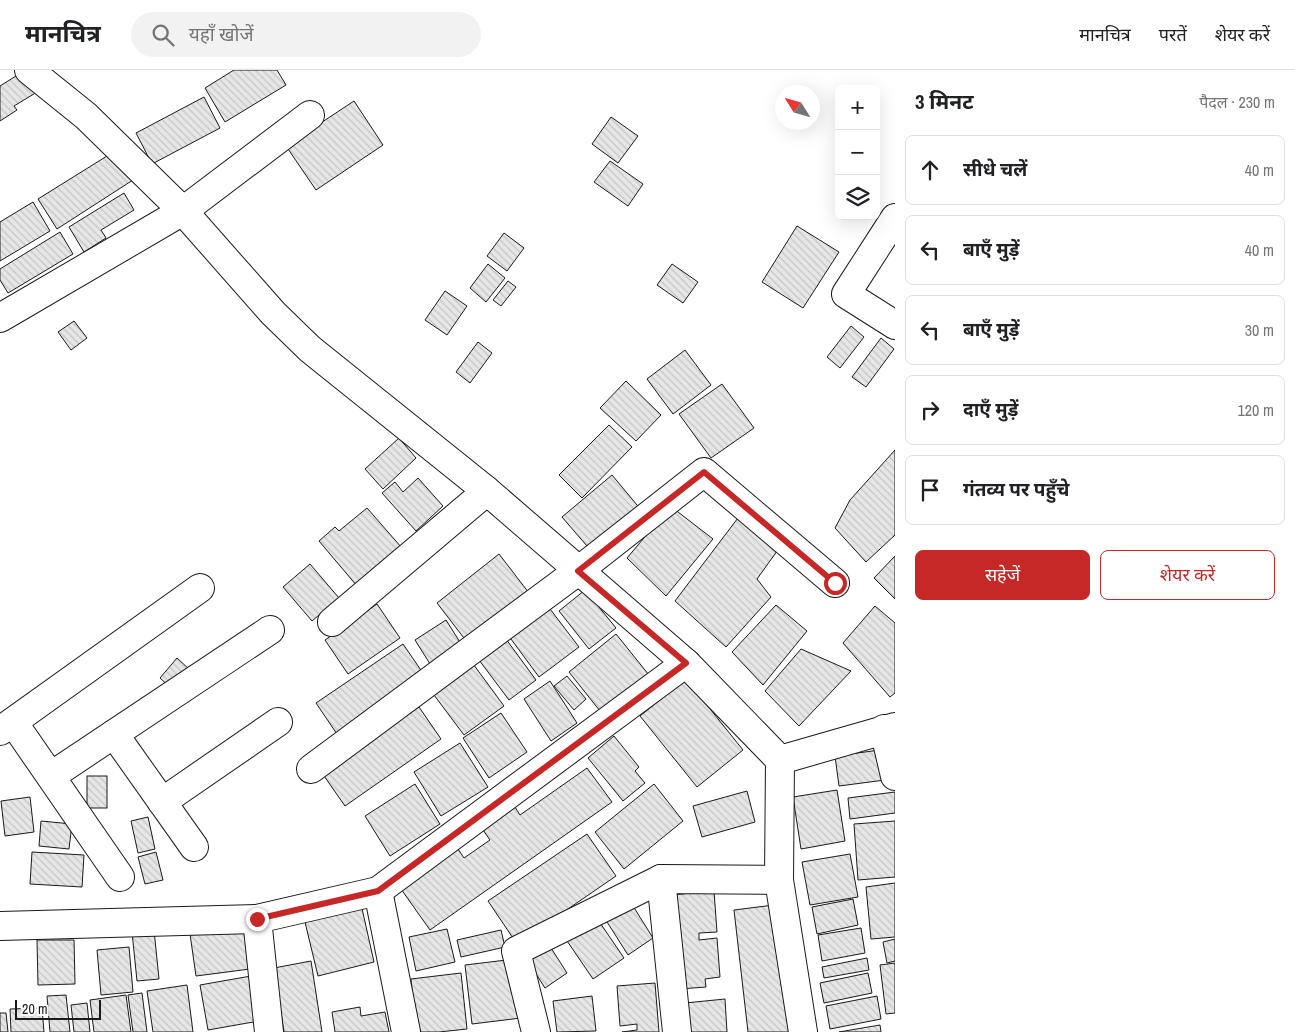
<!DOCTYPE html>
<html lang="hi">
<head>
<meta charset="utf-8">
<style>
  body { margin:0; font-family:"Archivo Narrow","Noto Sans Devanagari",sans-serif; background:#f2f2f2; color:#202124 }
  .controls { position:absolute; right:15px; top:15px; display:grid; overflow:hidden; border-radius:8px; box-shadow:0 5px 20px #0002 }
  .controls button { width:45px; height:45px; display:grid; place-items:center; padding:0; border:0; border-bottom:1px solid #e0e0e0; background:#fff; color:#202124; font:25px sans-serif }
  .compass { position:absolute; left:775px; top:15px; width:45px; height:45px; border-radius:50%; background:#fff; box-shadow:0 5px 20px #0002; rotate:307deg }
  .scale { position:absolute; left:15px; bottom:12px; width:86px; box-sizing:border-box; padding-left:5px; border:2px solid #1a1a1a; border-top:0; font-size:14px; line-height:18px; white-space:nowrap; color:#1a1a1a; -webkit-text-stroke:4px #fff; paint-order:stroke }
  .stop { position:absolute; width:15px; height:15px; margin:-11px; border:4px solid #c62828; border-radius:50%; background:#fff }
  .stop.end { background:#c62828; border-color:#fff; box-shadow:0 1px 5px #0008 }
  .list { margin:0; padding:0; list-style:none }
  h2 { display:flex; justify-content:space-between; align-items:center; height:65px; margin:0; padding:0 20px; font-size:21px }
  h2 small { font-size:16px; font-weight:400; color:#757577 }
  .list li { display:grid; grid-template-columns:32px 1fr auto; gap:15px; align-items:center; box-sizing:border-box; height:70px; margin:0 10px 10px; padding:0 10px; border:1px solid #e0e0e0; border-radius:8px }
  .list b { display:block; font-size:19px; white-space:nowrap }
  .list em { font-size:16px; font-style:normal; color:#757577 }
  .actions { display:flex; gap:10px; padding:15px 20px }
  .actions a { flex:1; padding:11px 0; border:1px solid #c62828; border-radius:8px; text-align:center; font-size:18px; color:#c62828 }
  .actions .main { background:#c62828; color:#fff }
  .icon { flex:none; width:28px; height:28px; fill:none; stroke:currentColor; stroke-width:2; stroke-linecap:round; stroke-linejoin:round }
  .map { position:relative; flex:none; width:895px; height:962px; overflow:hidden }
  header { display:flex; align-items:center; gap:30px; box-sizing:border-box; height:70px; padding:0 25px; background:#fff; border-bottom:1px solid #e0e0e0 }
  header strong { font-size:24px }
  nav { display:flex; gap:28px; margin-inline-start:auto; font-size:18px }
  .search { width:350px; height:45px; background:#f2f2f2; display:flex; align-items:center; gap:12px; box-sizing:border-box; padding:0 18px; border-radius:28px; color:#757577; font-size:19px }
  main { display:flex }
  aside { flex:1; background:#fff }
  .map>svg:first-child { display:block }
  .building { fill:url(#building-back-hatch); stroke:#1a1a1a }
  .lines { fill:none; stroke-linecap:round; stroke-linejoin:round }
  .minor-casing { stroke:#1a1a1a; stroke-width:30 }
  .minor { stroke:#fff; stroke-width:28 }
  .route { stroke:#c62828; stroke-width:6 }
</style>
</head>
<body>
<header>
<strong>मानचित्र</strong>
<div class="search"><svg class="icon" aria-label="search" viewBox="0 0 24 24"><circle cx="10" cy="10" r="6"/><path d="M15 15l6 6"/></svg>यहाँ खोजें</div>
<nav><a>मानचित्र</a><a>परतें</a><a>शेयर करें</a></nav>
</header>
<main>
<div class="map">
<svg width="895" height="962" viewBox="0 0 895 962">
  <defs>
    <pattern id="building-back-hatch" width="6" height="6" patternUnits="userSpaceOnUse" patternTransform="scale(1.25)"><rect width="6" height="6" fill="#e6e6e6"/><path d="M-1 5l2 2M0 0l6 6M5-1l2 2" fill="none" stroke="#c5c5c5"/></pattern>
  </defs>
  <rect width="100%" height="100%" fill="#fff"/>
  <!-- building -->
  <g class="building">
    <path d="M234 0H277L286 15 225 52 205 18Z"/>
    <path d="M24 1 37 22 14 36 17 40 0 51V16Z"/>
    <path d="M204 27 220 58 152 94 136 63Z"/>
    <path d="M354 31 383 75 316 120 286 76Z"/>
    <path d="M611 47 638 66 618 93 592 74Z"/>
    <path d="M115 81 133 110 57 159 38 129Z"/>
    <path d="M610 91 643 114 628 136 594 112Z"/>
    <path d="M124 123 134 140 101 160 106 168 84 182 69 157Z"/>
    <path d="M33 132 50 161 0 191V152Z"/>
    <path d="M797 156 839 182 803 238 762 212Z"/>
    <path d="M60 162 73 184 8 223 0 210V199Z"/>
    <path d="M504 163 524 178 507 201 487 186Z"/>
    <path d="M488 194 505 208 486 232 470 218Z"/>
    <path d="M672 194 698 212 683 233 657 215Z"/>
    <path d="M508 211 516 217 501 236 493 230Z"/>
    <path d="M445 221 467 236 447 265 425 250Z"/>
    <path d="M74 251 87 268 71 280 58 262Z"/>
    <path d="M851 256 864 267 840 298 827 287Z"/>
    <path d="M881 268 894 279 866 317 852 307Z"/>
    <path d="M478 272 492 283 470 313 456 302Z"/>
    <path d="M685 280 711 315 673 344 647 309Z"/>
    <path d="M626 311 661 345 636 371 600 338Z"/>
    <path d="M722 314 754 358 711 388 679 344Z"/>
    <path d="M609 355 632 377 582 428 559 405Z"/>
    <path d="M399 368 416 388 383 419 365 399Z"/>
    <path d="M895 380V465L866 492 835 458 850 430Z"/>
    <path d="M612 405 642 441 593 483 562 447Z"/>
    <path d="M418 408 443 436 416 461 382 423 395 412 403 422Z"/>
    <path d="M669 435 713 469 666 526 627 488 649 462Z"/>
    <path d="M367 438 402 478 357 516 319 471 335 457 339 461Z"/>
    <path d="M741 444 780 477 757 509 771 527 726 577 675 531Z"/>
    <path d="M499 484 529 523 467 572 437 533Z"/>
    <path d="M895 486V529L874 508Z"/>
    <path d="M310 494 339 528 312 551 283 517Z"/>
    <path d="M585 520 616 558 589 579 559 541Z"/>
    <path d="M377 534 400 568 348 604 325 570Z"/>
    <path d="M547 535 579 577 539 607 508 565Z"/>
    <path d="M776 535 807 561 763 615 732 582Z"/>
    <path d="M875 536 895 553V623L890 627 843 573Z"/>
    <path d="M446 550 463 577 432 597 415 570Z"/>
    <path d="M616 564 653 610 634 625 628 618 600 641 569 602Z"/>
    <path d="M503 565 536 610 509 630 476 586Z"/>
    <path d="M403 574 427 609 339 667 316 633Z"/>
    <path d="M801 579 851 601 799 656 765 621Z"/>
    <path d="M468 587 504 636 464 665 428 617Z"/>
    <path d="M177 588 190 600 173 620 160 608Z"/>
    <path d="M567 606 586 629 574 640 554 616Z"/>
    <path d="M686 609 743 680 697 717 640 646Z"/>
    <path d="M550 611 577 653 551 671 524 629Z"/>
    <path d="M419 637 441 669 345 736 322 703Z"/>
    <path d="M501 643 527 682 489 708 463 668Z"/>
    <path d="M614 666 639 697 635 701 645 713 623 731 588 688Z"/>
    <path d="M460 673 488 717 441 746 414 702Z"/>
    <path d="M880 680 885 710 839 716 835 686Z"/>
    <path d="M587 698 612 732 430 860 401 819 458 779 464 788 490 770 481 757 513 734 520 745Z"/>
    <rect x="87" y="706" width="20" height="32"/>
    <path d="M415 714 440 754 390 786 365 746Z"/>
    <path d="M654 714 683 751 624 799 595 762Z"/>
    <path d="M837 720 845 771 801 779 793 727Z"/>
    <path d="M747 721 755 752 702 767 693 736Z"/>
    <path d="M895 722V743L850 749 848 728Z"/>
    <path d="M30 727 34 762 5 766 1 731Z"/>
    <path d="M148 747 155 779 138 783 131 751Z"/>
    <path d="M41 751 72 754 69 779 39 776Z"/>
    <path d="M895 751V807L858 810 854 754Z"/>
    <path d="M587 764 616 806 517 874 488 831Z"/>
    <path d="M32 782 84 785 82 817 30 814Z"/>
    <path d="M156 782 163 810 145 814 138 787Z"/>
    <path d="M850 784 858 827 810 835 802 792Z"/>
    <path d="M895 813V867L871 869 866 817Z"/>
    <path d="M714 821 717 862 699 863V870L717 868 720 907 705 909 706 917 679 919 672 825Z"/>
    <path d="M628 828 653 868 628 885 602 844Z"/>
    <path d="M853 829 858 855 817 864 812 837Z"/>
    <path d="M361 834 374 892 318 906 304 848Z"/>
    <path d="M774 835 789 962H748L734 840Z"/>
    <path d="M594 844 624 888 593 909 563 865Z"/>
    <path d="M244 856 250 899 196 906 190 864Z"/>
    <path d="M861 858 865 883 822 891 818 865Z"/>
    <path d="M447 859 455 892 416 901 409 867Z"/>
    <path d="M154 860 159 909 137 911 132 862Z"/>
    <path d="M501 860 505 877 461 887 457 870Z"/>
    <path d="M544 867 567 903 545 918 522 882Z"/>
    <path d="M895 869V891L887 893 883 872Z"/>
    <path d="M37 870H74L75 914 38 915Z"/>
    <path d="M129 877 133 922 101 925 97 880Z"/>
    <path d="M867 888 869 900 824 908 822 897Z"/>
    <path d="M515 889 521 948 472 954 465 895Z"/>
    <path d="M311 891 322 962H284L274 898Z"/>
    <path d="M895 893V943L886 944 880 895Z"/>
    <path d="M461 903 467 959 439 962H416L411 909Z"/>
    <path d="M868 903 872 923 824 933 820 913Z"/>
    <path d="M251 906 259 951 208 960 200 915Z"/>
    <path d="M655 913 659 962H622L637 960V954L620 956 617 916Z"/>
    <path d="M187 915 193 962H153L147 921Z"/>
    <path d="M142 923 147 962H133L128 925Z"/>
    <path d="M66 925 70 962H50L47 926Z"/>
    <path d="M126 925 131 962H94L90 930Z"/>
    <path d="M592 926 596 961 557 962 553 931Z"/>
    <path d="M877 926 881 949 830 959 826 936Z"/>
    <path d="M725 929 727 962H687L685 933Z"/>
    <path d="M87 933 90 962H74L71 935Z"/>
    <path d="M360 937 361 946 385 942 389 962H335L332 942Z"/>
    <path d="M42 938 44 962H11L10 939Z"/>
    <path d="M0 943H6L8 962H0Z"/>
    <path d="M880 955 881 962H839Z"/>
  </g>
  <g class="lines">
    <!-- minor casing -->
    <g class="minor-casing">
      <g id="minor">
        <path d="M29 0 86 46 183 141 273 243 310 279 487 421 686 593 780 690 779 810 803 962"/>
        <path d="M895 148 846 224 895 255"/>
        <path d="M0 248 183 141 310 45"/>
        <path d="M332 552 487 421"/>
        <path d="M13 652 120 807"/>
        <path d="M884 659 895 706"/>
        <path d="M0 661 200 518"/>
        <path d="M114 664 194 777"/>
        <path d="M780 690 895 657"/>
        <path d="M311 699 578 501 704 402 835 513"/>
        <path d="M51 706 270 560"/>
        <path d="M162 732 278 652"/>
        <path d="M661 809 677 962"/>
        <path d="M378 821 406 962"/>
        <path d="M0 856 257 849"/>
        <path d="M269 962 257 849 378 821 686 593"/>
        <path d="M536 962 516 881 661 809 779 810"/>
      </g>
    </g>
    <!-- minor -->
    <use href="#minor" class="minor"/>
  </g>
  <g class="lines">
    <!-- route -->
    <path class="route" d="M257 849 378 821 686 593 578 501 704 402 835 513"/>
  </g>
</svg>
<div class="controls">
<button>+</button>
<button>−</button>
<button><svg class="icon" aria-label="layers" viewBox="0 0 24 24"><path d="M12 4l9 5-9 5-9-5zM3 14l9 5 9-5"/></svg></button>
</div>
<svg class="compass" viewBox="-18 -18 36 36"><path d="M0-13l5 13h-10z" fill="#e53935"/><path d="M0 13l5-13h-10z" fill="#757577"/></svg>
<div class="scale">20 m</div>
<div class="stop" style="left:835px;top:513px"></div>
<div class="stop end" style="left:257px;top:849px"></div>
</div>
<aside>
<h2>3 मिनट<small>पैदल · 230 m</small></h2>
<ul class="list">
<li><svg class="icon" aria-label="ahead" viewBox="0 0 24 24"><path d="M12 20V5M6 11l6-6 6 6"/></svg><div><b>सीधे चलें</b></div><em>40 m</em></li>
<li><svg class="icon" aria-label="left" viewBox="0 0 24 24"><path d="M17 20v-9H6M10 6l-5 5 5 5"/></svg><div><b>बाएँ मुड़ें</b></div><em>40 m</em></li>
<li><svg class="icon" aria-label="left" viewBox="0 0 24 24"><path d="M17 20v-9H6M10 6l-5 5 5 5"/></svg><div><b>बाएँ मुड़ें</b></div><em>30 m</em></li>
<li><svg class="icon" aria-label="right" viewBox="0 0 24 24"><path d="M7 20v-9h11M14 6l5 5-5 5"/></svg><div><b>दाएँ मुड़ें</b></div><em>120 m</em></li>
<li><svg class="icon" aria-label="arrive" viewBox="0 0 24 24"><path d="M6 21V4h12l-3 4 3 4H6"/></svg><div><b>गंतव्य पर पहुँचे</b></div></li>
</ul>
<div class="actions"><a class="main">सहेजें</a><a>शेयर करें</a></div>
</aside>
</main>
</body>
</html>
